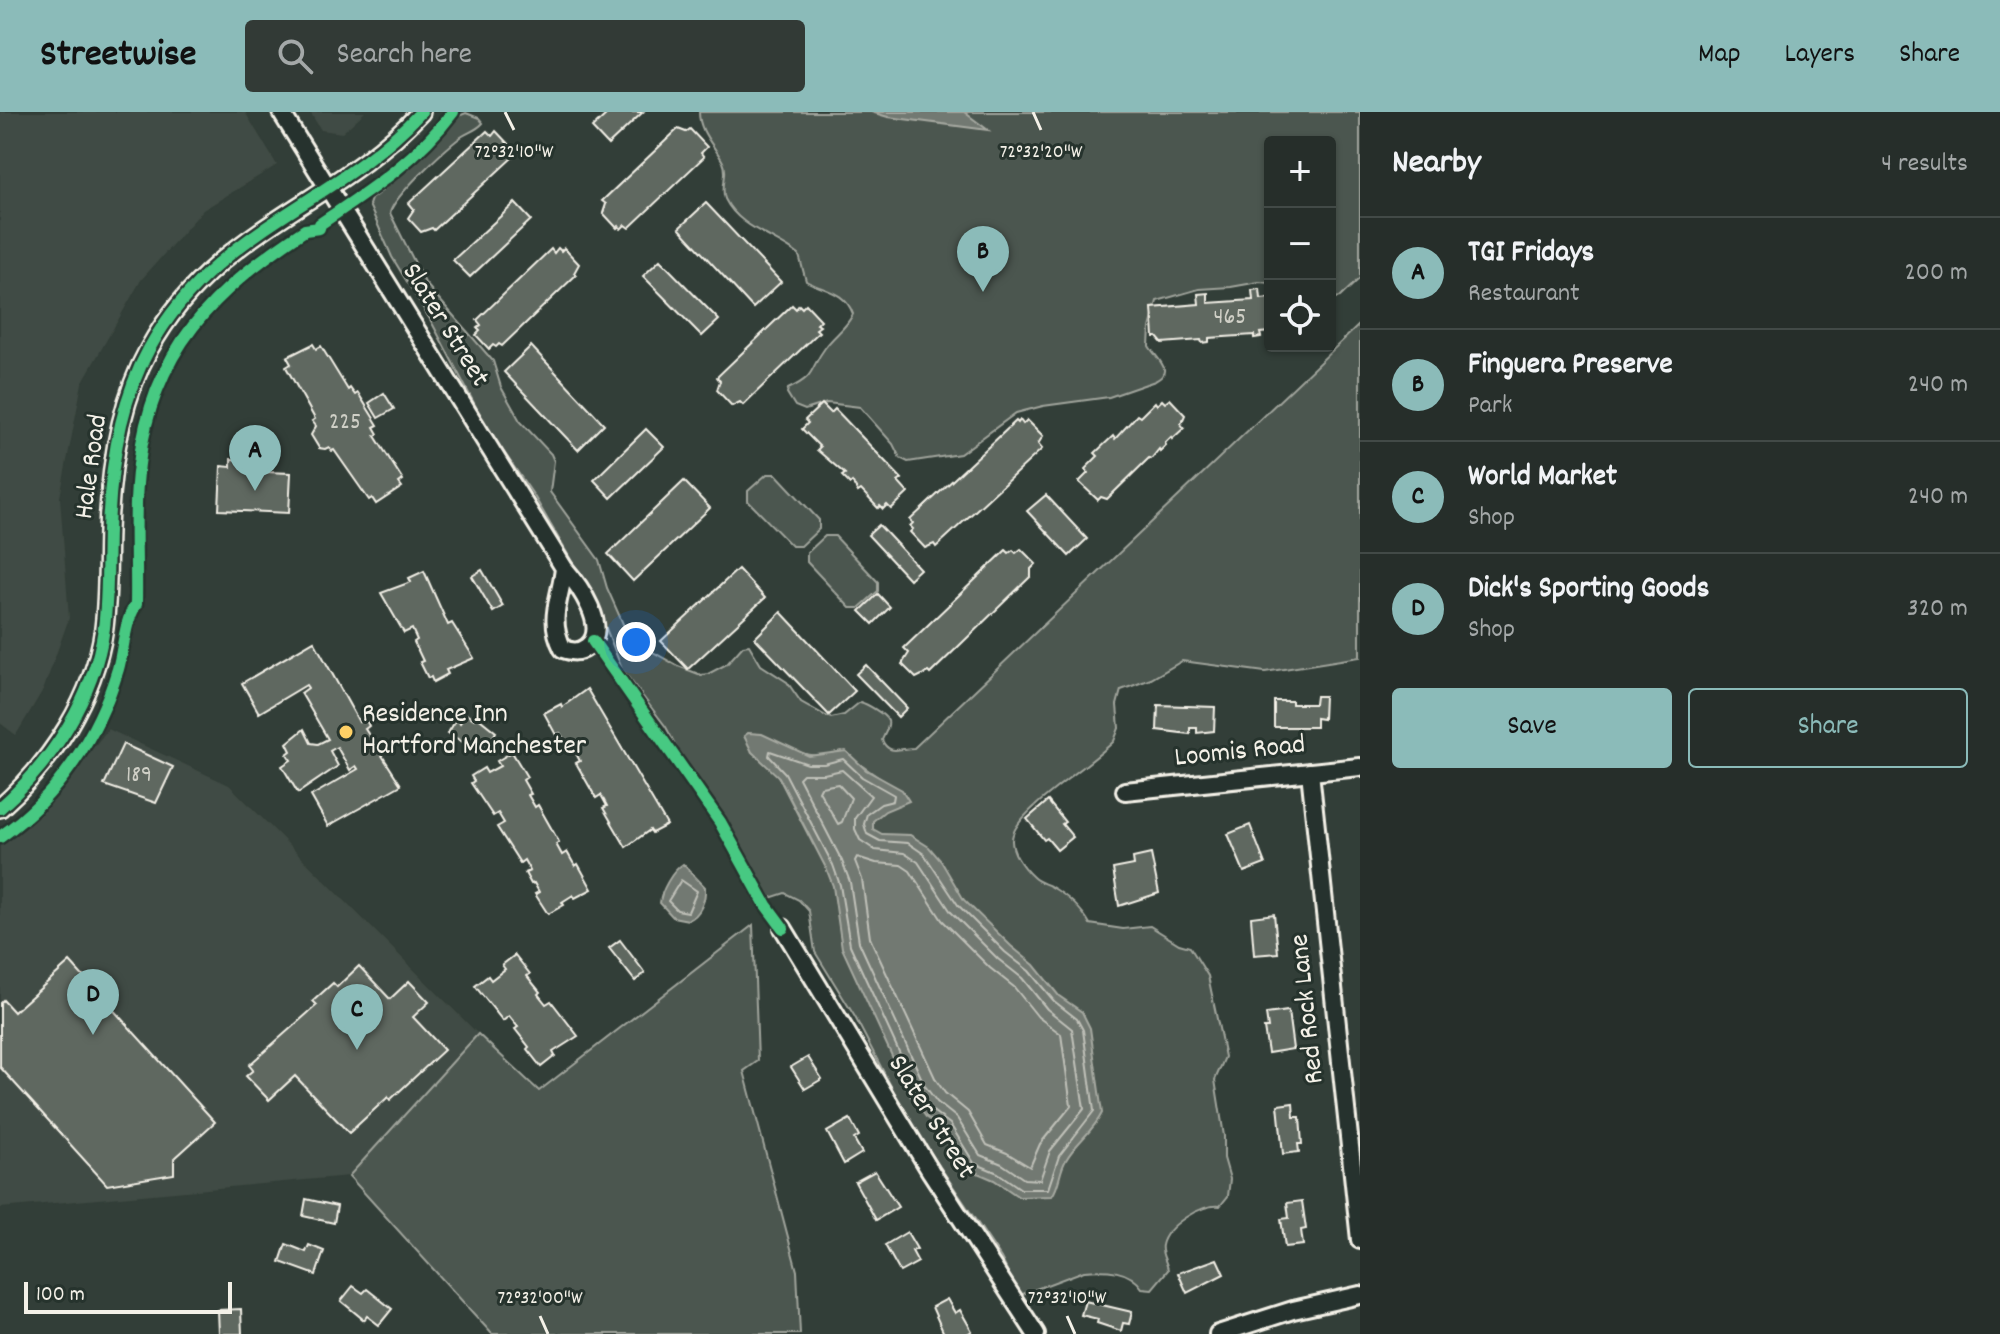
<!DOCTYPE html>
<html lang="en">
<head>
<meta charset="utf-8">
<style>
  body { margin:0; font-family:Dekko,sans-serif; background:#323a36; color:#f1f3f6 }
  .controls { position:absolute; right:24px; top:24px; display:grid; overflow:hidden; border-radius:8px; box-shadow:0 2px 6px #0004 }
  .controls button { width:72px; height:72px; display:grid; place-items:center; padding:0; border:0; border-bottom:2px solid #424a47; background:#262e2a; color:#f1f3f6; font:40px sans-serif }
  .scale { position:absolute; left:24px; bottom:20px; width:208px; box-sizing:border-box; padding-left:8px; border:4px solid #f4f1e8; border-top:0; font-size:22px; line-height:28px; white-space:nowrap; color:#f4f1e8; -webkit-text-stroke:6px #26332d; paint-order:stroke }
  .you { position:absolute; left:636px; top:530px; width:28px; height:28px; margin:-20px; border:6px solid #fff; border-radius:50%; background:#1a73e8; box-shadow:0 0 0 12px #1a73e833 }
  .badge { display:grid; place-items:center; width:52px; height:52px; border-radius:50%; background:#8bbbb9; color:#111; font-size:26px; font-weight:700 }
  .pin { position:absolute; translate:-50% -66px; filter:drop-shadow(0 2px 4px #0008) }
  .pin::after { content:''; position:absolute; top:42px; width:28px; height:24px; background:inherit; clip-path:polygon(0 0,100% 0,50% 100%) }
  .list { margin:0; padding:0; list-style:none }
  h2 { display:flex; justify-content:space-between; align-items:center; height:104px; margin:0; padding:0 32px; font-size:34px }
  h2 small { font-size:26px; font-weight:400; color:#a4a8a8 }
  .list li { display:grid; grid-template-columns:52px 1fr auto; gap:24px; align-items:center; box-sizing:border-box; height:112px; padding:0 32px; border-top:2px solid #424a47 }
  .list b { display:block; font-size:30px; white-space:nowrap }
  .list p { margin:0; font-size:26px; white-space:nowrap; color:#a4a8a8 }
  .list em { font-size:26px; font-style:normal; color:#a4a8a8 }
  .actions { display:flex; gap:16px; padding:24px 32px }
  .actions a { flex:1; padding:18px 0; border:2px solid #8bbbb9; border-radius:8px; text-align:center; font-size:28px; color:#8bbbb9 }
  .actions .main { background:#8bbbb9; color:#111 }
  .icon { flex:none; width:44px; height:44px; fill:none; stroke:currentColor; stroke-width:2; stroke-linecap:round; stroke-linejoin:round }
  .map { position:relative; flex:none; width:1360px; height:1222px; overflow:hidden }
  header { display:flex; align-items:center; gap:48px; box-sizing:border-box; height:112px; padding:0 40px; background:#8bbbb9; color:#111 }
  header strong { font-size:38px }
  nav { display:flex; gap:44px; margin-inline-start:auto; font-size:28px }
  .search { width:560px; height:72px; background:#323a36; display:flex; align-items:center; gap:20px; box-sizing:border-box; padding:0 28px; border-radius:8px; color:#a4a8a8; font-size:30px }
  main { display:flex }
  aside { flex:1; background:#262e2a }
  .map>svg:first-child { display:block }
  .built { fill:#404b44 }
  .green { fill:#4c564f; stroke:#a0a49c; stroke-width:2; fill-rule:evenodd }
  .water { fill:#727972; stroke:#a6a9a1; stroke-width:2 }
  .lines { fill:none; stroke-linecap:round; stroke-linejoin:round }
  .shore { stroke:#c0c1b9; stroke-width:2 }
  .building { fill:#5f6861; stroke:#f4f1e8; stroke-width:2 }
  .minor-casing { stroke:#f4f1e8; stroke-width:22 }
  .minor { stroke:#26332d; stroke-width:16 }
  .cycleway-casing { stroke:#26332d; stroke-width:17 }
  .cycleway { stroke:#46c982; stroke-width:12 }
  .ticks { fill:none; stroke:#f4f1e8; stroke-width:3 }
  .poi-dot { fill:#ffd166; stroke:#26332d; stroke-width:3 }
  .labels { text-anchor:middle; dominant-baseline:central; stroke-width:6; stroke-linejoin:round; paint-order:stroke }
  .number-label { font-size:24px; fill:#cfcfc6 }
  .street-label { font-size:28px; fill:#f4f1e8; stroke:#26332d }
  .poi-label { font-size:28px; fill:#f4f1e8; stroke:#26332d; text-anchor:start }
  .ticks-label { font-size:20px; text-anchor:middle; fill:#f4f1e8; stroke:#26332d; stroke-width:6; stroke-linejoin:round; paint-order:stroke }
</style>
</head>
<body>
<header>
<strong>Streetwise</strong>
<div class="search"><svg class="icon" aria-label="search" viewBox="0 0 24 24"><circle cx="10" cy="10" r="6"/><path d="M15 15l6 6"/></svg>Search here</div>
<nav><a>Map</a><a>Layers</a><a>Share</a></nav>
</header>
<main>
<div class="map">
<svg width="1360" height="1222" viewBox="0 0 1360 1222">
  <rect width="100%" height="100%" fill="#323e38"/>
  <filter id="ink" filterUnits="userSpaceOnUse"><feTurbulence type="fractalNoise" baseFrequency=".0125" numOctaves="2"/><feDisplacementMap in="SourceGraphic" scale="16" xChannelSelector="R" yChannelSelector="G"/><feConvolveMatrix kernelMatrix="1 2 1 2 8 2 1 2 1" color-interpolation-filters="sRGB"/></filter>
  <g filter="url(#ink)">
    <!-- built -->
    <g class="built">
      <path d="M0 0H245L277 53 203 98 141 168 82 271 60 385 69 506 44 576 16 623 0 611Z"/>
      <path d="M310 0H365L342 21 321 18Z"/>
      <path d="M108 617 229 673 478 922 349 1064 0 1096V732L48 694Z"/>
    </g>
    <!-- green -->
    <g class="green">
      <path d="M699 0H1360V166L1340 185 1330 187V30H1270V171L1259 170 1231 175 1199 177 1157 189 1150 216 1149 234C1157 247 1175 259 1155 269L1109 285 1043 294 1016 301 960 342 908 350 900 346 893 332 860 295 827 291 805 298 795 294 787 281 788 277C817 264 809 257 825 236 834 223 846 217 853 202 845 179 824 179 806 169L799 143C775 124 739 116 725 87 720 74 729 62 723 50 714 33 699 20 699 0Z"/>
      <path d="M466 1 479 6 483 11C477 18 469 20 461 25 445 37 393 85 390 101L425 171 493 249 501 275 520 309 551 342 554 349 550 380 599 448 607 476 627 521 644 535 678 554 701 563 708 562 727 552 743 534 749 533 761 553 787 570 801 590 826 604 831 606 844 603 860 590C867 592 885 602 888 609 890 614 884 623 882 628 889 644 900 636 914 636L1360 212V545L1265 560 1182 549 1151 567 1121 578 1117 593 1119 616 1114 629C1091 653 1021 696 1013 722 1008 737 1023 756 1033 765 1038 770 1044 771 1050 774 1066 783 1081 796 1090 812L1123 817 1150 814 1179 832 1190 835 1208 864 1225 945 1215 968 1224 1024V1046L1230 1067 1228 1084 1220 1094C1202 1091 1166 1114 1162 1133 1160 1141 1167 1150 1168 1158L1152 1177 1142 1176C1129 1157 1105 1157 1084 1159L1020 1183 1017 1179 1001 1146 908 1007 855 905 815 840 809 799 799 788 785 781 770 786 765 783 757 787 764 779 718 700 689 659 666 615 622 557 596 491 534 384 486 314 431 209 392 145 369 93 371 87 383 78 456 5ZM772 629C799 641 812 649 841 639L881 667 813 732 776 660 752 640Z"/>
      <path d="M767 362H776L819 408V417L801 434H792L748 389V379Z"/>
      <path d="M825 424H835L878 470V479L859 496H850L807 450V441Z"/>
      <path d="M753 813 758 949 744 959 797 1159 800 1222H492L349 1064 478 922 539 979Z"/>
    </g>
    <!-- water -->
    <g class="water">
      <path d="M871 0H964L988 18 888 5Z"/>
      <path d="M748 621 762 622 809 644 846 639 866 658 902 678 909 689 885 699 873 709V717L882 722 910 723 929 735 941 749 964 788 1011 834 1034 853 1059 884 1082 900 1090 916 1102 1001C1093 1020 1076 1030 1066 1048 1059 1059 1060 1073 1052 1084L1019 1085 994 1068 968 1057 944 1017 926 1005 910 983 842 836 833 774 826 756 779 665 752 640 744 624Z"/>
      <path d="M683 752 705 775C706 788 700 804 688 808L673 805 660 791C661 779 672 759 683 752Z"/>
    </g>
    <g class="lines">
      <!-- shore -->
      <g class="shore">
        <path d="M770 639 808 652H824L843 647 862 665 894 683 893 689 881 692 867 702 864 712 867 722 880 729 908 731 924 742 958 793 1005 840 1029 859 1054 889 1077 907 1083 918 1094 999 1059 1044 1048 1077H1021L998 1061 974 1051 950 1012 930 997 917 979 850 833 840 773 833 753 785 661 769 644Z"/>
        <path d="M842 658 871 684 855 706V717L860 728 875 738 904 741 918 750 951 800 998 847 1022 866 1047 897 1072 917 1084 997 1050 1039 1040 1068 1024 1067 1002 1052 980 1043 957 1006 937 990 925 974 859 830 850 770 842 749 799 666 803 662H824Z"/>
        <path d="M838 672 851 686 842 710 838 712 819 679 821 675Z"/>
        <path d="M857 745 876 751 901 753 910 759 942 808 990 856 1014 875 1038 905 1061 922 1071 994 1040 1032 1030 1055 1007 1041 987 1033 968 1000 945 981 936 968 870 826 862 767 855 749Z"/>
        <path d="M681 768 697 779 688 800 677 798 668 789Z"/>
      </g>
    </g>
    <!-- building -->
    <g class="building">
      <path d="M609 0H643L608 33 592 16Z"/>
      <path d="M678 17 686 20 690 17 707 35 701 41 704 45 629 116 625 113 621 117 619 114 617 116 603 101 606 92 602 89Z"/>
      <path d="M487 19 492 24 496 19 512 36 507 40 512 46 434 118 432 116 421 120 408 106 414 97 409 91Z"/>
      <path d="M515 91 531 108 470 165 453 148Z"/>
      <path d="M706 91 781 170 753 196 679 116Z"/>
      <path d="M558 136 561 139 564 136 579 152 574 161 576 163 502 234 499 232 496 235 493 233 489 237 476 223 480 219 477 216 481 213 477 208 551 137 554 141Z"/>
      <path d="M660 148 719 208 702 224 643 164Z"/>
      <path d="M1260 177 1261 187 1270 186V220L1260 221 1261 225 1254 226V223L1209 226V230L1202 231 1201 228 1162 231 1157 225H1154L1152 196 1199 192 1198 182 1208 181V191L1253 188 1252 178Z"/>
      <path d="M806 192 821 208 817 212 820 214 816 217 819 220 743 293 740 290 732 294 717 278 720 269 717 265 792 193 796 197 799 193 802 196Z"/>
      <path d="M313 232 316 237 321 234 348 278 350 276 355 283 358 281 378 313 374 315 378 322 375 324 403 368 399 371 402 375 376 392 372 386 369 388 334 338 332 339 329 335 325 337 319 336 311 323 316 314 312 309 315 307 286 255 291 252 287 245Z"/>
      <path d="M531 234 604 312 578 338 504 260Z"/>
      <path d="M384 281 394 297 378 306 369 291Z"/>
      <path d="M1170 287 1185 303 1181 312 1184 316 1172 327 1171 325 1165 331 1166 333 1160 339 1159 337 1151 347 1149 346 1107 387 1101 385 1098 388 1079 370 1088 361 1085 357 1098 344 1095 341 1113 324 1115 327 1137 303 1140 305 1155 290 1157 293 1162 288 1165 291Z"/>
      <path d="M822 292 831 301 835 297 902 367 898 370 908 381 891 397 887 393 883 397 880 394 878 396 861 378 858 380 852 370 850 372 842 364 845 362 817 338 820 335 802 317 808 311 805 308Z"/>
      <path d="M1020 308 1023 312 1027 308 1043 324 1038 332 1042 337 936 435 934 432 925 436 910 420 913 417 910 414 913 411 910 408 1016 309 1018 311Z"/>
      <path d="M646 317 664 335 611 386 594 368Z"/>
      <path d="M231 347 266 348V360L291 361 289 401 219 398 221 354 231 355Z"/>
      <path d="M684 369 710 396 633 469 608 442Z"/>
      <path d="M1046 383 1087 427 1069 444 1027 399Z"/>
      <path d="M879 413 920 457 909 467 868 423Z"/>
      <path d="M1021 437 1036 452 1031 457V464L930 562 928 560 916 566 902 552 909 541 904 536 1006 438 1009 441 1013 438 1016 441Z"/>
      <path d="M738 457 765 486 688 557 661 529Z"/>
      <path d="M482 458 503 494 493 500 472 464Z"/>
      <path d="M424 459 448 513 452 511 474 546 446 558 448 562 433 570 431 565 428 566 420 550 423 549 414 530 417 528 412 517 404 521 381 481 411 470 409 466Z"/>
      <path d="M878 482 890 495 873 512 860 499Z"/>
      <path d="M781 500 855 579 829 603 755 526Z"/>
      <path d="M314 529 359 610 365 606 369 614 365 617 401 673 328 714 311 684 358 657 356 654 350 658 337 635 330 639 338 654 298 681 282 654 291 648 287 642 291 639 287 631 304 617 311 631 318 632 328 627 301 581 308 576 306 573 259 601 242 571Z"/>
      <path d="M866 553 907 596 898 605 856 562Z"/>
      <path d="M587 577 667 713 652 721 650 718 626 735 603 696 607 694 601 683 596 686 576 651 580 649 574 638 571 639 560 621 556 623 544 601 561 592 562 595Z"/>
      <path d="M1316 584H1324L1323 607 1316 606V615H1274V589H1292V592H1315Z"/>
      <path d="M1158 593 1215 595 1214 619 1197 621V616H1190V622L1157 618Z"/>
      <path d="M466 602 474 607 476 604 496 620 482 642 448 621 456 608 460 611Z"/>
      <path d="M123 632 173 655 156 691 104 673Z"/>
      <path d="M512 640 527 665 523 668 531 682 528 683 535 695 538 693 559 730 556 732 562 743 567 740 575 754 578 752 592 777 575 786 573 783 562 790 564 793 548 802 535 782 539 780 534 771 531 772 525 761 530 759 524 748 520 751 497 715 504 711 498 701 493 704 471 671 474 669 471 664 484 656 487 661 500 654 497 649Z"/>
      <path d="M1048 689 1065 710 1062 712 1073 725 1057 738 1047 726 1044 728 1027 707Z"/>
      <path d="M1250 713 1265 752 1244 760 1228 722Z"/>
      <path d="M1151 742 1159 781 1119 794 1113 757 1134 753 1133 746Z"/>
      <path d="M1274 802 1278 841 1254 843 1251 805Z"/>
      <path d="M620 828 645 861 635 869 609 836Z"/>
      <path d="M515 843 530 862 527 864 540 880 538 882 546 892 551 889 578 924 553 940 555 944 541 955 527 937 529 935 515 917 518 915 509 904 503 909 475 874 488 864 491 868 505 857 502 853Z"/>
      <path d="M70 850 215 1010 174 1047V1062L107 1073 0 955V891L3 888 14 900Z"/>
      <path d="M359 854 390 887 409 869 429 890 413 905 444 938 390 988 388 985 349 1021 295 964 269 988 246 964 253 958 249 953 317 893 313 889 333 871 337 875Z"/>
      <path d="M1288 899 1293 937 1268 941 1264 916H1268L1266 902Z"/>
      <path d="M808 945 822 967 805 977 791 955Z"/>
      <path d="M1293 991 1294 1005H1300L1302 1032H1298L1299 1040 1283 1042 1278 993Z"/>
      <path d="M850 1007 859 1024 854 1027 862 1041 844 1052 827 1020Z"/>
      <path d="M875 1059 898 1095 876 1108 855 1070Z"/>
      <path d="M306 1087 337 1094 334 1111 303 1104Z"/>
      <path d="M1302 1089 1306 1117 1301 1118 1303 1133 1285 1135 1281 1107 1289 1106 1287 1091Z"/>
      <path d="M907 1120 917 1137 912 1139 918 1150 900 1160 885 1133Z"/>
      <path d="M286 1132 306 1140 309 1133 324 1139 316 1163 280 1150Z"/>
      <path d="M1217 1147 1224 1162 1187 1181 1178 1161Z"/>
      <path d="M353 1174 363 1181 367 1177 392 1197 379 1213 367 1204 364 1208 341 1189Z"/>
      <path d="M947 1187 955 1201 960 1198 972 1219 967 1222H944L932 1195Z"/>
      <path d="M1085 1189 1132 1200 1129 1212 1123 1211 1121 1219 1097 1211 1098 1207 1081 1203Z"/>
      <path d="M241 1197 242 1222H219L218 1198Z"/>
    </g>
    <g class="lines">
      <!-- minor casing -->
      <g class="minor-casing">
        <g id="minor">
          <path d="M281 0 564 456C578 472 611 517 587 535 579 541 572 540 563 537 547 506 561 487 564 456"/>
          <path d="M1310 660 1360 1128"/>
          <path d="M1125 679 1360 655"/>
          <path d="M0 696C52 650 94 586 104 516 108 484 107 451 108 419 110 357 119 291 149 237 216 115 334 94 421 0"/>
          <path d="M783 816 931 1060 1036 1222"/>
          <path d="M1218 1222 1293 1198 1360 1183"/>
        </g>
      </g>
      <!-- minor -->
      <use href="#minor" class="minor"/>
      <!-- cycleway casing -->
      <g class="cycleway-casing">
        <g id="cycleway">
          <path d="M593 529 720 710 766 793 783 816"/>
          <path d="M0 696C52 650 94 586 104 516 108 484 107 451 108 419 110 357 119 291 149 237 216 115 334 94 421 0"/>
          <path d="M0 725C57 685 98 624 118 557 124 536 124 511 136 492 137 446 133 398 139 352 152 238 214 178 305 118L319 116 320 112C369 79 417 48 453 0"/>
        </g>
      </g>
      <!-- cycleway -->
      <use href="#cycleway" class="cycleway"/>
    </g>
  </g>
  <!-- ticks -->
  <path class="ticks" d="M505 0 514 18M1033 0 1041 18M540 1204 548 1222M1067 1204 1075 1222"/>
  <!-- markers -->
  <circle class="poi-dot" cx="346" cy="620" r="8"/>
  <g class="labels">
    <!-- number labels -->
    <g class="number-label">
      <text x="1230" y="206">465</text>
      <text x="345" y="311">225</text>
      <text x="139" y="664">189</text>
    </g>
    <!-- street labels -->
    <g class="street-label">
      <text transform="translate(444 214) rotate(58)">Slater Street</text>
      <text transform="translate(93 355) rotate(-82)">Hale Road</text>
      <text transform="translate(1240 641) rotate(-6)">Loomis Road</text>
      <text transform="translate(1309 897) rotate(-96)">Red Rock Lane</text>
      <text transform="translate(930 1006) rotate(58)">Slater Street</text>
    </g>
    <!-- poi labels -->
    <g class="poi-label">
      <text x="362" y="604">Residence Inn<tspan x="362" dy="32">Hartford Manchester</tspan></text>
    </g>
  </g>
  <g class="ticks-label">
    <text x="514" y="45">72°32'10"W</text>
    <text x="1041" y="45">72°32'20"W</text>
    <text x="540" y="1191">72°32'00"W</text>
    <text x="1067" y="1191">72°32'10"W</text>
  </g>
</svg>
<div class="controls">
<button>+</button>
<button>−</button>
<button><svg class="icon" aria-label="locate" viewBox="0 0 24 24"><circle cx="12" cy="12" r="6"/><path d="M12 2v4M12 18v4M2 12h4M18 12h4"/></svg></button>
</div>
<div class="scale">100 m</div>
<div class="you"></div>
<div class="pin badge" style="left:255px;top:379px">A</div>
<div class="pin badge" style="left:983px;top:180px">B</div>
<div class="pin badge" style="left:357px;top:938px">C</div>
<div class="pin badge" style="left:93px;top:923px">D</div>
</div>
<aside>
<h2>Nearby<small>4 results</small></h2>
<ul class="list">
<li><span class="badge">A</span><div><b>TGI Fridays</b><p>Restaurant</p></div><em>200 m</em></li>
<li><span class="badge">B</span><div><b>Finguera Preserve</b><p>Park</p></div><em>240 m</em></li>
<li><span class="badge">C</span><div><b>World Market</b><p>Shop</p></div><em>240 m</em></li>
<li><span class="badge">D</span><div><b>Dick's Sporting Goods</b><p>Shop</p></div><em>320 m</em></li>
</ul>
<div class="actions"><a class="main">Save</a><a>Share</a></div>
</aside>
</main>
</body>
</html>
